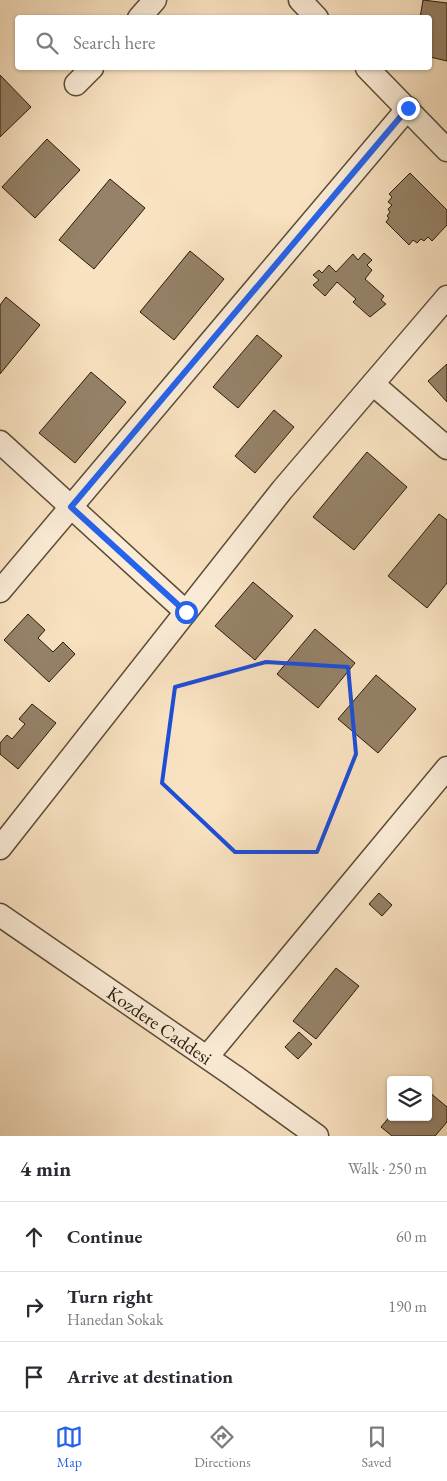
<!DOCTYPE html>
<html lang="en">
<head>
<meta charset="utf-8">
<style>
  body { margin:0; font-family:"EB Garamond",serif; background:#f2f2f3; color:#2b2b33 }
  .controls { position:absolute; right:15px; bottom:15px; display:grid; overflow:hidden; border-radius:5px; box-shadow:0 1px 4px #0004 }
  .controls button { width:45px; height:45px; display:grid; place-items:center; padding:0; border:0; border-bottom:1px solid #e1e1e2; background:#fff; color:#2b2b33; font:25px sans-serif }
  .stop { position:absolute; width:15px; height:15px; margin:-11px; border:4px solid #2563eb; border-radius:50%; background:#fff }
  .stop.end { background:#2563eb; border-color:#fff; box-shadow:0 1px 5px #0008 }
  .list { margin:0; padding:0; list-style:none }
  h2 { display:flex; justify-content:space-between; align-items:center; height:65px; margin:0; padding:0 20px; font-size:21px }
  h2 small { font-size:16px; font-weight:400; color:#7c7c81 }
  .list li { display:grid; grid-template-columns:32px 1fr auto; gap:15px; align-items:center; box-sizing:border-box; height:70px; padding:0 20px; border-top:1px solid #e1e1e2 }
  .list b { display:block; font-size:19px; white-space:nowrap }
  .list p { margin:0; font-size:16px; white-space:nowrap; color:#7c7c81 }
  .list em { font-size:16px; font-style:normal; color:#7c7c81 }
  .icon { flex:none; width:28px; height:28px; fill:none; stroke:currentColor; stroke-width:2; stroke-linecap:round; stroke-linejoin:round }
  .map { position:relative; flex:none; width:447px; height:1136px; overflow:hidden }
  .search { position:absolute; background:#fff; box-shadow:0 1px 4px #0004; left:15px; right:15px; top:15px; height:55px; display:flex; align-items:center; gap:12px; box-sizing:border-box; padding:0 18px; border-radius:5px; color:#7c7c81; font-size:19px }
  .sheet { height:275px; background:#fff }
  nav { display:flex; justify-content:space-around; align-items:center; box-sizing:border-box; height:70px; border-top:1px solid #e1e1e2; background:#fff; font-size:14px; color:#7c7c81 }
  nav a { display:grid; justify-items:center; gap:2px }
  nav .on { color:#2563eb }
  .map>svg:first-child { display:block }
  .building { fill:#958268; stroke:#281a07 }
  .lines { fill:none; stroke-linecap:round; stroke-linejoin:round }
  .minor-casing { stroke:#5c4c36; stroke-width:25 }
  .minor { stroke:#fbecd7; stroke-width:22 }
  .route { stroke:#2563eb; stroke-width:6 }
  .marked { fill:none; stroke:#1d4ed8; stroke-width:4; stroke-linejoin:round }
  .labels { text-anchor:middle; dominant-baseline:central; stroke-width:5; stroke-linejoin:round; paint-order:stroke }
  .street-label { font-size:19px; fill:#281a07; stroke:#fbecd7 }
</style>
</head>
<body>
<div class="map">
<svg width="447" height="1136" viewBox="0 0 447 1136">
  <rect width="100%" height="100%" fill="#f9e2c1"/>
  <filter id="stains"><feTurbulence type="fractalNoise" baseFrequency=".004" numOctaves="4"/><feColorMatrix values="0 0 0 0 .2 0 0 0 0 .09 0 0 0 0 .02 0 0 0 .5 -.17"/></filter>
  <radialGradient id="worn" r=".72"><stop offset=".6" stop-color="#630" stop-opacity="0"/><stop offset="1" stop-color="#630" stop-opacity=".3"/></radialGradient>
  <!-- building -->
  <g class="building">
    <path d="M423 0 447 3V61L430 57V18H420Z"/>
    <path d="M0 75 31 107 0 137Z"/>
    <path d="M47 139 80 170 35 218 2 187Z"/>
    <path d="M410 173 447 210V225L432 241 428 237 424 241 421 239 417 243 413 240 409 245 386 222 389 218 387 216 390 212 388 209 392 205 388 202 392 197 389 194Z"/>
    <path d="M110 179 145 208 94 269 59 240Z"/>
    <path d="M190 251 224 279 174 340 140 312Z"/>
    <path d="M364 253 372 260 367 265 372 270 365 279 384 296 381 300 386 304 370 317 353 302 356 299 337 282 325 296 313 285 319 280 313 275 319 270 322 273 329 265 336 272 353 254 358 260Z"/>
    <path d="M6 297 40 325 0 374V305Z"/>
    <path d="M257 335 282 356 238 408 213 387Z"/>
    <path d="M447 364V402L428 381Z"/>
    <path d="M91 372 126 402 75 463 39 433Z"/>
    <path d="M274 410 294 427 255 473 235 456Z"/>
    <path d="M367 452 407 487 354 550 313 517Z"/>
    <path d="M439 514 447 520V583L427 608 388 576Z"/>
    <path d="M253 582 293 616 255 660 215 626Z"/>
    <path d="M28 614 45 630 38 638 53 652 63 642 75 654 49 682 4 640Z"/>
    <path d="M315 629 355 663 318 708 277 674Z"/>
    <path d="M376 675 416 709 378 753 338 719Z"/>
    <path d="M32 704 56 723 18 769 0 754V743L7 735 12 739 25 724 19 719Z"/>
    <path d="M379 893 392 905 382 916 369 904Z"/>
    <path d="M336 968 359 986 316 1039 293 1021Z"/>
    <path d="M299 1032 312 1044 298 1059 285 1047Z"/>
    <path d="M428 1091 447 1107V1122L435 1136H392L381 1127 391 1115V1117H428Z"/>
  </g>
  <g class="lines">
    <!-- minor casing -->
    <g class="minor-casing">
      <g id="minor">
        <path d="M300 0 317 18"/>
        <path d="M139 18 155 0"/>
        <path d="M367 68 447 150"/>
        <path d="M76 84 92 68"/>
        <path d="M373 384 447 448"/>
        <path d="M0 442 186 612"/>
        <path d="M0 591 408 108"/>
        <path d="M0 848 282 490 447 297"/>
        <path id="s1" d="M0 915 234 1076 317 1136"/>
        <path d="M207 1057 447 768"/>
      </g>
    </g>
    <!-- minor -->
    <use href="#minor" class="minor"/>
  </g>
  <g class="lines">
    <!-- route -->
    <path class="route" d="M186 612 71 507 408 108"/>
  </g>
  <!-- marked area -->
  <path class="marked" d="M266 662 348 667 356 754 317 852H235L162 783 175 687Z"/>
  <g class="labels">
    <!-- street labels -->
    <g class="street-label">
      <text stroke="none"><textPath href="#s1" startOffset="194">Kozdere Caddesi</textPath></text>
    </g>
  </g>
  <rect width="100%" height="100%" filter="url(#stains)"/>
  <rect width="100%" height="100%" fill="url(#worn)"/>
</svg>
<div class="controls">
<button><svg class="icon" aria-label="layers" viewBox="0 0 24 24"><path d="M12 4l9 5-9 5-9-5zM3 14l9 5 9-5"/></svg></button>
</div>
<div class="stop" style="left:186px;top:612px"></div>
<div class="stop end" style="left:408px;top:108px"></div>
<div class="search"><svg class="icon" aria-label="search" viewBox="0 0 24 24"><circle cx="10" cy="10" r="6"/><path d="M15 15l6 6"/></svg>Search here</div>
</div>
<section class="sheet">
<h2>4 min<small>Walk · 250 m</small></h2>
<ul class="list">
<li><svg class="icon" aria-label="ahead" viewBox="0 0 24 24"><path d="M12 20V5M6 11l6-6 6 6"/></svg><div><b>Continue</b></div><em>60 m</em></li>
<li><svg class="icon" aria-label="right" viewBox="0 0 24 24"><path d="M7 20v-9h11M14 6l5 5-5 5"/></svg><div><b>Turn right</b><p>Hanedan Sokak</p></div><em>190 m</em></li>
<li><svg class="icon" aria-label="arrive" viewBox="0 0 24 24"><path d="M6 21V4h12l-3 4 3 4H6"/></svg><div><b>Arrive at destination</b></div></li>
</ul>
</section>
<nav>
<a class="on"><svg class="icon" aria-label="map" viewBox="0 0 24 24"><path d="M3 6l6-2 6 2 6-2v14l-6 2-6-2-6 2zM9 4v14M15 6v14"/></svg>Map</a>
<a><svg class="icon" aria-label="directions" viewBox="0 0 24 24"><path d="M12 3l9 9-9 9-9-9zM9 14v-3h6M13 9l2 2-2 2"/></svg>Directions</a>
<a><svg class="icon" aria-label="saved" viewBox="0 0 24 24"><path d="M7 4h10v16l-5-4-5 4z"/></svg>Saved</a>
</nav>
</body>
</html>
